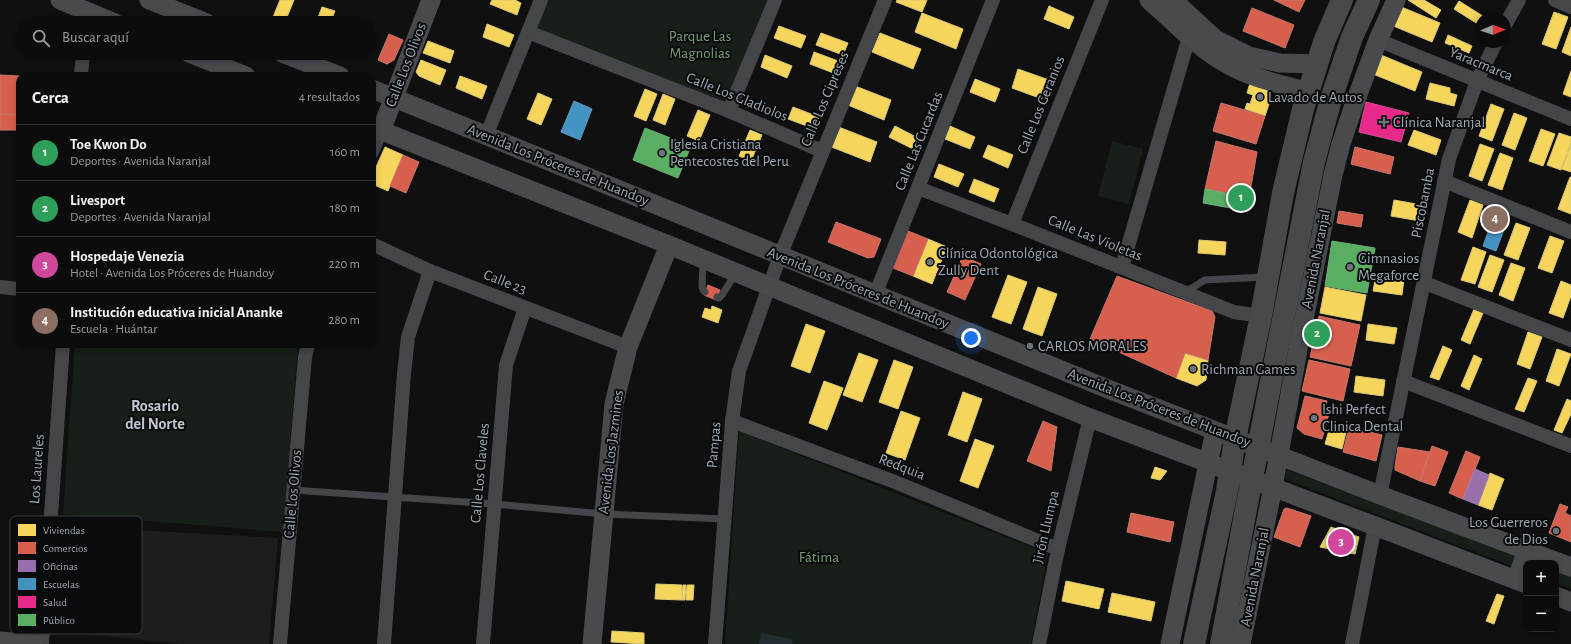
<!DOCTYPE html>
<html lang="es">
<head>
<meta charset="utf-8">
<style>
  body { margin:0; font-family:"Alegreya Sans",sans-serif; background:#151515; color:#f1f3f6 }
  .controls { position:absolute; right:12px; bottom:12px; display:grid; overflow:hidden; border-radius:8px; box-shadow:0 2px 6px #0003 }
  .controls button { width:36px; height:36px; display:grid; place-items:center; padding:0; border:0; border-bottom:1px solid #2c2c2d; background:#0c0c0c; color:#f1f3f6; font:20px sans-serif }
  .compass { position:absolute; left:1475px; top:12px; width:36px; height:36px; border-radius:50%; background:#0c0c0c; box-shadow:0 2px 6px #0003; rotate:88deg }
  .you { position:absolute; left:971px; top:338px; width:14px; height:14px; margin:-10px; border:3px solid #fff; border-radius:50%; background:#1a73e8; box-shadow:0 0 0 6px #1a73e833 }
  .badge { display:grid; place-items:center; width:26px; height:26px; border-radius:50%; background:#6d737a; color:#fff; font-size:13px; font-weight:700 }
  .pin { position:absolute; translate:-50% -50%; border:2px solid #fff; box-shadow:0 1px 4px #0006 }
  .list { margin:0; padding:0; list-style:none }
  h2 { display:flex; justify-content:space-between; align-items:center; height:52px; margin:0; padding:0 16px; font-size:17px }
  h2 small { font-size:13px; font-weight:400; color:#9a9b9d }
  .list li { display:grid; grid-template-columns:26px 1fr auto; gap:12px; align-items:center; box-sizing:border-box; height:56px; padding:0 16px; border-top:1px solid #2c2c2d }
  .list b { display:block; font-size:15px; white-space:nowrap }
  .list p { margin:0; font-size:13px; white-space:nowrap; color:#9a9b9d }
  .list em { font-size:13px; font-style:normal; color:#9a9b9d }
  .icon { flex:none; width:22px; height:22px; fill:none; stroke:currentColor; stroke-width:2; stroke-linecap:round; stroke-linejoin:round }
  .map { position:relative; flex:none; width:1571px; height:644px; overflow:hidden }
  .search { position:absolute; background:#0c0c0c; box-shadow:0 2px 6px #0003; left:16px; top:16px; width:360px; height:44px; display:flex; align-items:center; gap:10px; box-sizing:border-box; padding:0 14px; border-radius:22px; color:#9a9b9d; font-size:15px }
  .panel { position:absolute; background:#0c0c0c; box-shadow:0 2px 6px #0003; left:16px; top:72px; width:360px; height:276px; border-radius:12px }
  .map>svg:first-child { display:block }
  .built { fill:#1d1d1f }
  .green { fill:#181f18 }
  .water { fill:#232e32 }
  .homes { fill:#f6d55c; stroke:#dcc876 }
  .shops { fill:#d6604d; stroke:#c6766c }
  .offices { fill:#9970ab; stroke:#9b81ad }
  .schools { fill:#4393c3; stroke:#5f99be }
  .health { fill:#e7298a; stroke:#d14f96 }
  .public { fill:#5aae61; stroke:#6fac7a }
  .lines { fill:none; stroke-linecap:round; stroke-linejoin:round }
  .lane { stroke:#444649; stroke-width:7 }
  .street { stroke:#444649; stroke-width:14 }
  .secondary { stroke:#484a4d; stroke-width:19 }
  .highway { stroke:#47494b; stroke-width:22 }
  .poi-dot { fill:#6d737a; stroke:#0a0b0c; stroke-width:1.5 }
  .labels { text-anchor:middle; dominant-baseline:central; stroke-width:4; stroke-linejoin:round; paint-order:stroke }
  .park-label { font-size:15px; fill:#78a074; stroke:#0a0b0c }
  .street-label { font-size:15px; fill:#9fa8b3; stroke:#0a0b0c }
  .poi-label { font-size:15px; fill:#9fa8b3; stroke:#0a0b0c; text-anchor:start }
  .neighbourhood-label { font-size:16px; font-weight:bold; fill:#c0c7cf; stroke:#0a0b0c }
  .key { fill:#0a0b0c; stroke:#373a3e; stroke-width:1 }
  .key-label { font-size:11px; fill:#9fa8b3 }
</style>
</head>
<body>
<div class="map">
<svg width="1571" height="644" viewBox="0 0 1571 644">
  <rect width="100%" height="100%" fill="#101010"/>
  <!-- built -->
  <path class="built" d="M66 526 278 538 269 644H179L59 631Z"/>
  <!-- green -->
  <g class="green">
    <path d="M548 0H767L725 103 537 28Z"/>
    <path d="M1112 141 1143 149 1129 204 1098 196Z"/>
    <path d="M75 344H300L297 356 283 532 63 514Z"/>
    <path d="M739 431 1048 554 1031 644H725Z"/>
    <path d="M1287 470 1516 555 1512 566 1285 479Z"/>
    <path d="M1556 570 1571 575V589L1556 583Z"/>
  </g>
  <!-- water -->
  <path class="water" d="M761 633 793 639 792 644H759Z"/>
  <!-- homes -->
  <g class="homes">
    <path d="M280 0H294L285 22 273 17Z"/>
    <path d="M492 0H515L521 3 517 15 490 4Z"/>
    <path d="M897 0H927L922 12 896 2Z"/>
    <path d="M1408 0H1424L1441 10 1436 18Z"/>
    <path d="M1459 1 1486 18H1481V26L1454 9Z"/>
    <path d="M1049 6 1074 17 1069 29 1044 19Z"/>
    <path d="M1399 6 1440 23 1432 42 1391 25Z"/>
    <path d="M322 7 335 11 330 23H316Z"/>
    <path d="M1554 12 1568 17 1556 49 1542 44Z"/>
    <path d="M922 13 963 29 956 49 915 32Z"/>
    <path d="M487 24 514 35 509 47 483 37Z"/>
    <path d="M779 26 806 36 801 48 774 38Z"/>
    <path d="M1571 27V56L1562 52Z"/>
    <path d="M821 33 848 43 843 55 816 45Z"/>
    <path d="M880 33 921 49 913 69 872 52Z"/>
    <path d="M1448 35 1472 46 1469 53 1445 43Z"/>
    <path d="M428 41 454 51 450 63 423 53Z"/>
    <path d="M814 52 841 62 836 74 810 64Z"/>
    <path d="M765 55 792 66 787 78 761 67Z"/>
    <path d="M1381 55 1422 72 1415 91 1373 74Z"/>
    <path d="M421 60 446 70 440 85 419 76 416 72Z"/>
    <path d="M1018 69 1049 80 1042 99 1012 88Z"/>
    <path d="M1571 71V97L1563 94Z"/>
    <path d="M460 76 487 86 482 99 456 88Z"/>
    <path d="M975 79 1000 89 995 102 970 92Z"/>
    <path d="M1250 83 1270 90 1267 99 1270 101 1265 116 1245 109 1247 103 1250 104 1253 95 1247 93Z"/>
    <path d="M1430 83 1450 88V93L1457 95 1454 106 1426 99Z"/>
    <path d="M850 84 891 100 884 120 843 103Z"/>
    <path d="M645 89 657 94 646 121 634 116Z"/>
    <path d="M538 93 552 99 541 125 527 119Z"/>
    <path d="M663 94 675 99 665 125 653 120Z"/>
    <path d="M1491 104 1504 109 1492 141 1479 136Z"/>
    <path d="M793 107 819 117 815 129 788 119Z"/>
    <path d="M698 110 710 115 699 141 687 136Z"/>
    <path d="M1514 113 1527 118 1515 150 1502 145Z"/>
    <path d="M836 126 877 142 870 162 829 146Z"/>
    <path d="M895 126 920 139 915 150 889 137Z"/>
    <path d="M950 126 975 137 970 149 945 139Z"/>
    <path d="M1541 129 1555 134 1543 166 1529 161Z"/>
    <path d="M750 130 762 135 751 161 739 156Z"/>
    <path d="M1414 130 1441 140 1436 155 1408 145Z"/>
    <path d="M1559 133 1571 137V143L1561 170 1547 165Z"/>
    <path d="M1480 144 1494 149 1482 181 1469 176Z"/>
    <path d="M988 145 1013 155 1008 168 983 157Z"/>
    <path d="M1571 145V172L1562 169Z"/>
    <path d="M385 147 403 155 388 191 372 184V176Z"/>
    <path d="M1500 153 1513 158 1502 190 1488 185Z"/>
    <path d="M939 164 964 174 958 187 934 177Z"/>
    <path d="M1570 177H1571V214L1558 209Z"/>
    <path d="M974 179 999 189 994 202 969 192Z"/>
    <path d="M1394 200 1422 205 1420 221 1391 216Z"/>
    <path d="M1470 200 1483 205 1472 238 1458 232Z"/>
    <path d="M1516 223 1530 228 1518 260 1504 255Z"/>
    <path d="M1550 236 1564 241 1552 273 1538 268Z"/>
    <path d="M928 239 947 247 932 284 913 276Z"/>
    <path d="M1199 240 1226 242 1225 255 1198 253Z"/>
    <path d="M1473 247 1486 252 1475 284 1461 280Z"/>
    <path d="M1490 255 1504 260 1492 292 1478 287Z"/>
    <path d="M1511 263 1525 268 1513 301 1499 295Z"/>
    <path d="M1008 275 1027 282 1011 324 992 317Z"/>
    <path d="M1376 275 1404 279 1402 295 1373 291Z"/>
    <path d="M1561 281 1571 285V296L1563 318 1549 313Z"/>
    <path d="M1038 287 1057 294 1042 336 1023 329Z"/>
    <path d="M1325 287 1366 295 1361 321 1320 313Z"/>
    <path d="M712 306 722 310 718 323 702 317 705 308 711 310Z"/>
    <path d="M1474 309 1483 313 1470 344 1461 340Z"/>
    <path d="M806 324 825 331 810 373 791 366Z"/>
    <path d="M1368 324 1397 328 1394 344 1366 340Z"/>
    <path d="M1528 332 1542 337 1530 369 1517 364Z"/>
    <path d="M1443 346 1452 350 1439 380 1430 377Z"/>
    <path d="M1557 349 1571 354 1559 386 1546 381Z"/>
    <path d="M859 353 878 360 862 402 843 395Z"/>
    <path d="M1185 353 1208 360 1206 380 1197 386 1176 378Z"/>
    <path d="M1474 355 1482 359 1469 390 1461 386Z"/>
    <path d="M894 360 913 367 898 409 879 402Z"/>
    <path d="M1356 376 1385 380 1383 396 1354 392Z"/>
    <path d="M1528 378 1537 381 1524 412 1515 409Z"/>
    <path d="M824 381 843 388 827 430 809 423Z"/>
    <path d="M963 392 982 399 967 442 948 435Z"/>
    <path d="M1567 399 1571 401V414L1562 433 1554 430Z"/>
    <path d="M901 411 920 418 905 460 886 453Z"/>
    <path d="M1331 423 1347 428 1342 449 1325 444Z"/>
    <path d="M975 439 994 446 978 488 960 481Z"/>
    <path d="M1155 467 1167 471 1160 480 1151 478Z"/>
    <path d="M1490 473 1504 479 1492 510 1478 505Z"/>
    <path d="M1331 527 1359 537 1355 554 1320 547Z"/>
    <path d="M1066 581 1104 589 1099 609 1062 601Z"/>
    <path d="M656 584 682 585V600L655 599Z"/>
    <path d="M683 585H686L685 600H682Z"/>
    <path d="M687 585H694L693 600H686Z"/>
    <path d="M1112 593 1155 602 1151 621 1108 612Z"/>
    <path d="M1497 594 1504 596 1494 624 1486 621Z"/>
    <path d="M612 631 644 633V644L611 642Z"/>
  </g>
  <!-- shops -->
  <g class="shops">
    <path d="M1274 0H1305L1299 12Z"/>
    <path d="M1252 8 1294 25 1285 48 1243 31Z"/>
    <path d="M389 34 403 40 394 60 387 64 378 60Z"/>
    <path d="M0 75 20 76V115L0 114Z"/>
    <path d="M1221 103 1265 116 1256 144 1213 131Z"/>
    <path d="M0 114 20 115V130H0Z"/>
    <path d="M1216 141 1257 152 1249 198 1205 189Z"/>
    <path d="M1355 147 1394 157 1390 174 1351 164Z"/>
    <path d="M403 155 419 162 406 193 390 186Z"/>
    <path d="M1339 211 1363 215 1361 227 1337 223Z"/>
    <path d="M836 222 881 239 874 257 868 258 828 242Z"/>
    <path d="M908 231 928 239 913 276 893 268Z"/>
    <path d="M963 256 981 264 965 300 947 292Z"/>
    <path d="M1117 276 1212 311 1215 317 1208 360 1185 353 1176 378 1090 339Z"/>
    <path d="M708 285 720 290 716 300 704 295Z"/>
    <path d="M1319 316 1360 325 1351 366 1310 357Z"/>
    <path d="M1309 360 1350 369 1343 401 1302 391Z"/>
    <path d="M1305 396 1327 401 1325 409 1330 410 1322 439 1304 434 1297 428Z"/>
    <path d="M1043 421 1057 427 1051 471 1027 461Z"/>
    <path d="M1349 427 1382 435 1376 461 1343 452Z"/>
    <path d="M1432 446 1448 452 1435 486 1420 481Z"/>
    <path d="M1398 447 1430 452 1420 481 1395 470V466Z"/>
    <path d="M1466 451 1480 457 1463 499 1449 493Z"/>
    <path d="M1560 504 1568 507 1565 513 1571 516V542L1549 533Z"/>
    <path d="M1287 508 1311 516 1300 547 1274 537 1284 509Z"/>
    <path d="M1131 513 1174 522 1170 542 1127 532Z"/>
  </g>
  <!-- offices -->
  <path class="offices" d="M1475 469 1489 475 1478 505 1463 499Z"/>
  <!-- schools -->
  <g class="schools">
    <path d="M574 101 592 109 580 140 561 132Z"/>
    <path d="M1495 213 1508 219 1496 251 1483 246Z"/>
  </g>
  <!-- health -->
  <path class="health" d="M1366 102 1409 113 1401 142 1359 132Z"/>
  <!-- public -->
  <g class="public">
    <path d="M645 128 691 146 678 178 633 160Z"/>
    <path d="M1205 189 1249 198 1247 211 1203 203Z"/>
    <path d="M1332 241 1375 248 1367 293 1325 286Z"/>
  </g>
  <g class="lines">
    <!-- lane -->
    <g class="lane">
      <path d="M703 260 702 287 703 290 705 292"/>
      <path d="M1185 292 1205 280 1266 277"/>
      <path d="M717 297 719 298 722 295 736 273"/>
      <path d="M293 490 494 504 604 514 725 519"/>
    </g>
    <!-- street -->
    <g class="street">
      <path d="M1555 0 1571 7"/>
      <path d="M85 23V11"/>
      <path d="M1505 25 1519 0"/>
      <path d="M528 32 729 111 822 151"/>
      <path d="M1378 40 1571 119"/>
      <path d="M81 76 83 53"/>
      <path d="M729 111 775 0"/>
      <path d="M486 136 541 0"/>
      <path d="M372 152 381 131"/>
      <path d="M1444 181 1571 232"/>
      <path d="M918 188 1012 224 1234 312 1261 316"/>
      <path d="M1012 224 1102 0"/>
      <path d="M372 244 430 271 628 347"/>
      <path d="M1122 267 1191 30"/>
      <path d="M1425 283 1571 340"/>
      <path d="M0 287 20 289"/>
      <path d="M875 295 993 0"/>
      <path d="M1403 381 1571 446"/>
      <path d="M732 421 895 482 1058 549"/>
      <path d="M1380 495 1449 159 1477 81 1496 42"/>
      <path d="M42 644 63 344"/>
      <path d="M280 644 305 357 308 344"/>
      <path d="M384 644 404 374 408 337 430 271"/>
      <path d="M483 644 506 365 525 308"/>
      <path d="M715 644 732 421 739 371 780 256 885 0"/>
      <path d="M1039 644 1058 549 1090 418"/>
      <path d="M1352 644 1375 526"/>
    </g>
    <!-- secondary -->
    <g class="secondary">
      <path d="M60 0 115 23"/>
      <path d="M149 0 207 23"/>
      <path d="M1149 0C1174 22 1198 48 1227 64 1251 78 1281 84 1308 92"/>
      <path d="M1173 0 1215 39 1249 56 1280 63 1317 64"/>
      <path d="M189 53 246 76"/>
      <path d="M282 53 340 76"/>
      <path d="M372 89 1108 389 1380 495 1571 567"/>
      <path d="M372 127 669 245 1090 418 1375 526 1526 584"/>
      <path d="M381 131 431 0"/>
      <path d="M1516 580 1528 549"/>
      <path d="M1556 596 1571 602"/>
      <path d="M0 641 34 644"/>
      <path d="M592 644 614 404 628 347 669 245"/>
      <path d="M1170 644 1215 431"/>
      <path d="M1241 644 1273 487 1300 339 1333 175 1341 144 1353 108 1378 40 1396 0"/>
    </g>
    <!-- highway -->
    <g class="highway">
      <path d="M1194 644 1227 491 1235 439 1261 316 1283 193 1303 109 1324 42 1342 0"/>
      <path d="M1221 644 1246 509 1314 162 1331 99 1352 37 1369 0"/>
    </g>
  </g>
  <!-- markers -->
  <g class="poi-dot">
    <circle cx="1260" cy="97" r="4"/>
    <path d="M1382 116h4v4h4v4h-4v4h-4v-4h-4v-4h4z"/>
    <circle cx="662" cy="153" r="4"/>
    <circle cx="930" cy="262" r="4"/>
    <circle cx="1350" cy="267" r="4"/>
    <circle cx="1030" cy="346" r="4"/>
    <circle cx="1193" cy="369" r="4"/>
    <circle cx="1314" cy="418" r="4"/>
    <circle cx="1556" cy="531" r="4"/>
  </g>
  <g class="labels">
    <!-- park labels -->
    <g class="park-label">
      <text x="700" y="36">Parque Las<tspan x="700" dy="17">Magnolias</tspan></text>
      <text x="819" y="557">Fátima</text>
    </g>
    <!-- street labels -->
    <g class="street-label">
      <text transform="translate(1481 64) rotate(22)">Yaracmarca</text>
      <text transform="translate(406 65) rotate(-69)">Calle Los Olivos</text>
      <text transform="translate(737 97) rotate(22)">Calle Los Gladiolos</text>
      <text transform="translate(825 99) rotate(-67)">Calle Los Cipreses</text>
      <text transform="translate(1041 105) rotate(-68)">Calle Los Geranios</text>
      <text transform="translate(919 141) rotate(-68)">Calle Las Cucardas</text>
      <text transform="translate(558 165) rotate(22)">Avenida Los Próceres de Huandoy</text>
      <text transform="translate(1423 203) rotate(-79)">Piscobamba</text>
      <text transform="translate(1095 238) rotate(22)">Calle Las Violetas</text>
      <text transform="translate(1316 259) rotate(-79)">Avenida Naranjal</text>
      <text transform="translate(505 282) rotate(21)">Calle 23</text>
      <text transform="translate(858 288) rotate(22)">Avenida Los Próceres de Huandoy</text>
      <text transform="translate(1159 408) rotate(21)">Avenida Los Próceres de Huandoy</text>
      <text transform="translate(714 445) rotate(-85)">Pampas</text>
      <text transform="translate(611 452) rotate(-83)">Avenida Los Jazmines</text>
      <text transform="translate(902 467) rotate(21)">Redquia</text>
      <text transform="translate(37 469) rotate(-86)">Los Laureles</text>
      <text transform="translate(480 473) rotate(-85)">Calle Los Claveles</text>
      <text transform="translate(293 494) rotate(-85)">Calle Los Olivos</text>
      <text transform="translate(1046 527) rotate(-77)">Jirón Llumpa</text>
      <text transform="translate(1255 577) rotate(-79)">Avenida Naranjal</text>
    </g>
    <!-- poi labels -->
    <g class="poi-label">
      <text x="1268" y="97">Lavado de Autos</text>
      <text x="1393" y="122">Clínica Naranjal</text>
      <text x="670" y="144">Iglesia Cristiana<tspan x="670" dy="17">Pentecostes del Peru</tspan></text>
      <text x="938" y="253">Clínica Odontológica<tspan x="938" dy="17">Zully Dent</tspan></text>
      <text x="1358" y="258">Gimnasios<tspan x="1358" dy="17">Megaforce</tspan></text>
      <text x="1038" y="346">CARLOS MORALES</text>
      <text x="1201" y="369">Richman Games</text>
      <text x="1322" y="409">Ishi Perfect<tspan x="1322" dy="17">Clinica Dental</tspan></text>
      <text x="1548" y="522" text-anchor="end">Los Guerreros<tspan x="1548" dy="17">de Dios</tspan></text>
    </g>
    <!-- neighbourhood labels -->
    <g class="neighbourhood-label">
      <text x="155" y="406">Rosario<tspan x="155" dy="18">del Norte</tspan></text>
    </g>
  </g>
  <!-- legend -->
  <rect x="10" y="516" width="132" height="118" rx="6" class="key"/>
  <rect x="18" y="524" width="18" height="12" fill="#f6d55c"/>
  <rect x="18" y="542" width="18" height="12" fill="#d6604d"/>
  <rect x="18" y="560" width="18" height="12" fill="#9970ab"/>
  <rect x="18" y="578" width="18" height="12" fill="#4393c3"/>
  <rect x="18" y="596" width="18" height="12" fill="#e7298a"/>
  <rect x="18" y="614" width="18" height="12" fill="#5aae61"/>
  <g class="key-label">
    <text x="43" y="534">Viviendas</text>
    <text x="43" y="552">Comercios</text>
    <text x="43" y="570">Oficinas</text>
    <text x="43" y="588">Escuelas</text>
    <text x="43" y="606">Salud</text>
    <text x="43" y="624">Público</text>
  </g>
</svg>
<div class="controls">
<button>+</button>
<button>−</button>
</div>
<svg class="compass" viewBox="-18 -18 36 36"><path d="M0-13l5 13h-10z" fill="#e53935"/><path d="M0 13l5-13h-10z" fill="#9a9b9d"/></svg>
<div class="you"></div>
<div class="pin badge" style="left:1241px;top:198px;background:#2e9e5b">1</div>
<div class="pin badge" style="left:1317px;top:334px;background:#2e9e5b">2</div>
<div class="pin badge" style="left:1341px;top:542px;background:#d1479c">3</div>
<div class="pin badge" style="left:1495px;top:219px;background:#8d6e63">4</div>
<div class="search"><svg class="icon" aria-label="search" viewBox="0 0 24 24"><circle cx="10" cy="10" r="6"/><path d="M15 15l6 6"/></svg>Buscar aquí</div>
<section class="panel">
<h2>Cerca<small>4 resultados</small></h2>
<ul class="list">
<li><span class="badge" style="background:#2e9e5b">1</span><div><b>Toe Kwon Do</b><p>Deportes · Avenida Naranjal</p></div><em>160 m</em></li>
<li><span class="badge" style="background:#2e9e5b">2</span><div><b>Livesport</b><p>Deportes · Avenida Naranjal</p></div><em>180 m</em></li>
<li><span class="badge" style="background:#d1479c">3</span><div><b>Hospedaje Venezia</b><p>Hotel · Avenida Los Próceres de Huandoy</p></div><em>220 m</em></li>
<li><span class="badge" style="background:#8d6e63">4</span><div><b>Institución educativa inicial Ananke</b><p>Escuela · Huántar</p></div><em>280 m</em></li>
</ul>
</section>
</div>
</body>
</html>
